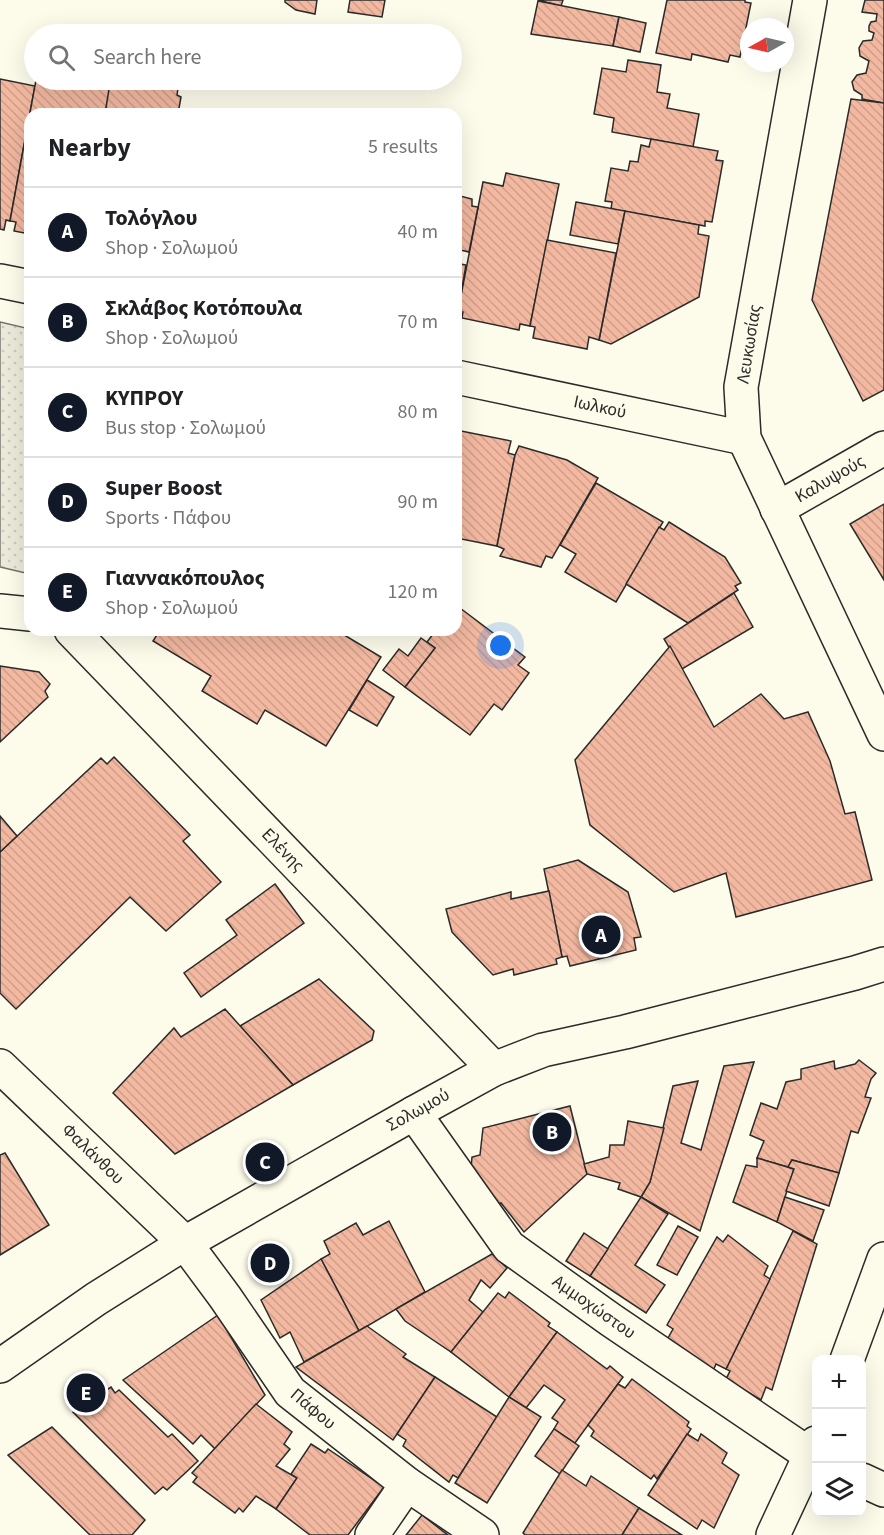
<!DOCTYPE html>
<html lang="en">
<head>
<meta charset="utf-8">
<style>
  body { margin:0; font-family:"Source Sans 3",sans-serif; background:#f2f2f2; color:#202124 }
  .controls { position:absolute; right:18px; bottom:18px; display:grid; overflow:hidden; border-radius:12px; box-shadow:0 6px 24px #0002 }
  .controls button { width:54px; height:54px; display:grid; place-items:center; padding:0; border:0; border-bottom:2px solid #e0e0e0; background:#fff; color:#202124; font:30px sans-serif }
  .compass { position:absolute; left:740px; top:18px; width:54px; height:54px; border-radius:50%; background:#fff; box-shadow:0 6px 24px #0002; rotate:262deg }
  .you { position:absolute; left:501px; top:646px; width:21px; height:21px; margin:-15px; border:4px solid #fff; border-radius:50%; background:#1a73e8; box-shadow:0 0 0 9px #1a73e833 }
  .badge { display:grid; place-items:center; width:39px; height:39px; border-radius:50%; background:#111827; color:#fff; font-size:20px; font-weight:700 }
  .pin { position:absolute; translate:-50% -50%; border:3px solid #fff; box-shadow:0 2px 6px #0006 }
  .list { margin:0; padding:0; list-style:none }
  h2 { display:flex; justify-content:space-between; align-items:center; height:78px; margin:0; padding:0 24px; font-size:26px }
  h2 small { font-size:20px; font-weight:400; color:#757577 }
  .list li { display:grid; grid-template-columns:39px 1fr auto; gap:18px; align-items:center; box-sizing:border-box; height:90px; padding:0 24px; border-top:2px solid #e0e0e0 }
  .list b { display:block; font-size:22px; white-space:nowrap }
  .list p { margin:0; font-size:20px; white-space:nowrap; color:#757577 }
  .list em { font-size:20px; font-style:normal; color:#757577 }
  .icon { flex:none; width:33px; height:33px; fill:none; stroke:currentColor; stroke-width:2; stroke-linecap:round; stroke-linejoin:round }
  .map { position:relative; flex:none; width:884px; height:1535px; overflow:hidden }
  .search { position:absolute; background:#fff; box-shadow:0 6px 24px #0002; left:24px; top:24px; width:438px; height:66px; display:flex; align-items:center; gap:15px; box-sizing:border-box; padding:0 21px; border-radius:33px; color:#757577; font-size:22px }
  .panel { position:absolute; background:#fff; box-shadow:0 6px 24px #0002; left:24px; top:108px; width:438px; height:528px; border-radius:18px }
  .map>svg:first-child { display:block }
  .park { fill:url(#park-dots); stroke:#74746e; stroke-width:1.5 }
  .building { fill:url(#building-back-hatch); stroke:#2b2b2b; stroke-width:1.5 }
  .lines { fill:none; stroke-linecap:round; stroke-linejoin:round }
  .street-casing { stroke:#2b2b2b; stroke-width:36 }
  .secondary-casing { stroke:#2b2b2b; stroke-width:36 }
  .street { stroke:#fdfbea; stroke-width:33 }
  .secondary { stroke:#fdfbea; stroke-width:33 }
  .labels { text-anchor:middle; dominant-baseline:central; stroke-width:4.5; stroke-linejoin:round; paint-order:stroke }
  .street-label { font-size:18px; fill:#2b2b2b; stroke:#fdfbea }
</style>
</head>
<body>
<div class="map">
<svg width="884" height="1535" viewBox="0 0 884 1535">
  <defs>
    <pattern id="park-dots" width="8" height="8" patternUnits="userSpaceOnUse" patternTransform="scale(1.5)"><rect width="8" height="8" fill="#ecebdb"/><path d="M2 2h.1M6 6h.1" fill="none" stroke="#cbcabc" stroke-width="1.8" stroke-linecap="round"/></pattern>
    <pattern id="building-back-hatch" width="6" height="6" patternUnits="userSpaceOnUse" patternTransform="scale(1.5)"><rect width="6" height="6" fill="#f2b8a0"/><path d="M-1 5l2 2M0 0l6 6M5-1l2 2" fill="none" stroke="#d09e8a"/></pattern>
  </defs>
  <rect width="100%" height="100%" fill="#fdfbea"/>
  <!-- park -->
  <path class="park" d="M0 322 30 329V574L0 567Z"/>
  <!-- building -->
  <g class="building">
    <path d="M285 0H317L315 14 296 10 285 2Z"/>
    <path d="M350 0H385L382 17 348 12Z"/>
    <path d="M538 0H563L561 6Z"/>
    <path d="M667 0H745V2L751 3 740 57 730 55 728 62 692 54 691 60 656 53Z"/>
    <path d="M865 0H884V103L862 99V95L854 90 852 82 857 75 866 73 869 61 860 56 859 48 863 41 872 40 874 33 869 31V26L871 22 876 21 877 14 862 12Z"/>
    <path d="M538 1 619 17 613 46 531 34Z"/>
    <path d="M619 17 646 23 640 52 613 46Z"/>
    <path d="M628 60 661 65 657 92 670 94 667 108 699 114 693 147 612 132 614 118 594 114 602 68 626 72Z"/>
    <path d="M0 79 35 86 10 221 6 220 4 230 0 229Z"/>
    <path d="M36 80H59L110 89 105 114H30V234L14 231 16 222 10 221Z"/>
    <path d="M118 80H133L178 88 177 95 181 97 178 114H105L110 83 117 84Z"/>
    <path d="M851 99 884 103V390L863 401 812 300Z"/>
    <path d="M651 139 718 151 716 160 723 161 712 222 705 221V226L611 209 612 202 605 201 611 168 628 171 630 161 638 162 641 145 649 147Z"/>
    <path d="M506 173 559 184 530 326 520 324 519 330 462 318 463 312 458 311 483 182 503 186Z"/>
    <path d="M456 195 472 199V206L478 207 469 252 456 249Z"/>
    <path d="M576 202 625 211 618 244 570 235Z"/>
    <path d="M625 211 699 225 698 234 709 236 699 297 611 344 599 340Z"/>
    <path d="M547 240 616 253 599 340 589 337 587 349 533 338 535 327 530 326Z"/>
    <path d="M456 263 466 265 458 311 456 310Z"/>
    <path d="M456 430 511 441 508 453 515 455 497 546 456 538Z"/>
    <path d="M519 446 567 460 598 478 552 558 546 556 541 567 500 556 504 549 497 546 515 455Z"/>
    <path d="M596 483 663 522 616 602 565 572 576 554 560 545Z"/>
    <path d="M884 504V580L850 524Z"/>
    <path d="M669 522 725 557 741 583 735 586 738 590 688 623 626 584 659 527 664 530Z"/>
    <path d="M734 593 753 627 682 669 664 639Z"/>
    <path d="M456 605 525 657 518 665 529 673 502 710 494 704 470 735 405 687 435 648 427 642 436 630H456Z"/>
    <path d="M160 630H336L381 657 326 746 265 710 257 724 202 691 211 676 153 641Z"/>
    <path d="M421 638 435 648 405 687 383 670 399 649 408 656Z"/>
    <path d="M670 646 714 727 761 694 784 719 808 712 830 761 845 814 855 812 872 880 736 917 726 873 674 892 590 825 575 760Z"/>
    <path d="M0 666 39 672 50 684 45 691 48 697 0 742Z"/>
    <path d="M367 680 394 697 377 726 349 710Z"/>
    <path d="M114 757 190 835 183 841 221 882 166 931 130 897 16 1009 0 993V852L101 758 107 764Z"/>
    <path d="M0 816 17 836 0 852Z"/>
    <path d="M578 860 628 892 641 937 634 938 636 950 570 966 567 956 562 957 544 869Z"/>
    <path d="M275 884 304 923 201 997 184 973 237 935 226 920Z"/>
    <path d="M549 891 562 957 556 959 557 964 514 975 513 969 493 975 452 932 446 909 511 892V899Z"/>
    <path d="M319 979 374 1031 372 1040 293 1085 240 1026Z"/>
    <path d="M225 1009 293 1085 175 1154 113 1093 174 1028 181 1037Z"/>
    <path d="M859 1060 876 1073 871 1079 865 1097 871 1098 858 1133 851 1131 839 1173 792 1160 788 1167 757 1158 764 1141 750 1135 761 1103 777 1109 786 1082 801 1079V1069L834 1061 835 1069 855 1064Z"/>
    <path d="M754 1062 700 1231 641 1197 650 1182 673 1086 698 1081 681 1143 701 1150 724 1066Z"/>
    <path d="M570 1106 587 1174 524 1232 501 1203 489 1207 470 1180 472 1157 480 1155 483 1128Z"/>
    <path d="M628 1121 664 1128 650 1182 641 1197 618 1189 620 1183 587 1174 584 1164 609 1157 610 1145H624Z"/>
    <path d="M5 1153 49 1225 0 1255V1155Z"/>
    <path d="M757 1158 794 1169 777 1222 733 1202 746 1165 757 1167Z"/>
    <path d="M792 1160 839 1173 829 1206 786 1191 794 1169 788 1167Z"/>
    <path d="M641 1197 668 1214 635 1265 665 1285 646 1313 590 1276Z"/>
    <path d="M785 1197 824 1210 813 1241 777 1222Z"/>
    <path d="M389 1221 425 1292 359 1331 321 1259 330 1254 324 1241 356 1223 363 1235Z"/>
    <path d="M678 1226 698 1237 677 1275 657 1265Z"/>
    <path d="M793 1231 817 1244 772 1390 766 1387 761 1400 726 1379 730 1371 726 1369Z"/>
    <path d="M584 1233 608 1249 590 1276 566 1261Z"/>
    <path d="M728 1235 768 1266 764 1275 770 1279 726 1369 716 1364 713 1371 668 1338 673 1329 667 1325 717 1237 723 1242Z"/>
    <path d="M492 1254 507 1268 490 1288 481 1280 469 1300 483 1312 451 1352 405 1321 396 1309Z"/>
    <path d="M321 1259 359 1331 304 1362 290 1332 280 1338 261 1300Z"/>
    <path d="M509 1292 550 1323 548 1326 557 1332 509 1397 451 1352 498 1293 505 1298Z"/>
    <path d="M218 1315 265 1395 215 1449 201 1435 193 1444 123 1380Z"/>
    <path d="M367 1326 406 1354 403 1357 435 1377 393 1440 296 1367Z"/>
    <path d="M557 1332 607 1369 610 1366 623 1377 575 1443 554 1429 558 1422 552 1418 565 1400 544 1385 526 1408 509 1397Z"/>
    <path d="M435 1377 497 1417 458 1478 453 1475 449 1482 403 1446 406 1440 397 1434Z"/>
    <path d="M632 1379 689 1422 687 1426 691 1429 657 1479 654 1475 651 1479 591 1436 594 1431 588 1425 618 1384 625 1388Z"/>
    <path d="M111 1387 115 1393 119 1390 168 1437 172 1434 198 1461 167 1490 163 1487 155 1494 73 1412Z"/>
    <path d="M509 1397 541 1417 487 1503 455 1483Z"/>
    <path d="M256 1404 292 1432 284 1444 290 1449 276 1466 297 1478 276 1509 256 1496 243 1512 239 1508 235 1513 193 1482 197 1477 192 1473Z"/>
    <path d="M52 1427 145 1520 132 1535H90L8 1455Z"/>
    <path d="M554 1429 579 1446 560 1474 535 1456Z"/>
    <path d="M687 1434 698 1441 701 1434 727 1453 722 1463 739 1475 714 1528 702 1520 697 1529 648 1495Z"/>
    <path d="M311 1444 325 1453 328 1449 384 1487 348 1535H310L276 1509 297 1478 291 1474Z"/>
    <path d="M562 1470 586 1486 591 1476 639 1508 622 1535H525L523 1533Z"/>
    <path d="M639 1508 682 1535H622Z"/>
    <path d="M422 1515 448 1535H406Z"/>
  </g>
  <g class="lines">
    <!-- street casing -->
    <g class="street-casing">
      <g id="street">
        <path d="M810 0 741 387 744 438 884 734"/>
        <path d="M0 281 30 287"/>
        <path d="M456 377 744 438"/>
        <path d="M777 509 884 448"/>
        <path d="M0 611 30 614"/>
        <path d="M71 630 494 1069"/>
        <path d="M0 1066 185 1243 225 1297 290 1392 407 1484 482 1535"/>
        <path d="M414 1113 509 1247 611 1320 816 1459"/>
        <path d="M847 1360 884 1259"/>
        <path d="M862 1480 884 1490"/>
        <path d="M372 1535 407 1484"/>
        <path d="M773 1535 816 1443"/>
      </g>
    </g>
    <!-- secondary casing -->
    <g class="secondary-casing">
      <path id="secondary" d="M0 1366 96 1299 185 1243 414 1113 494 1069 543 1050 625 1032 855 973 884 964"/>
    </g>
    <!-- street -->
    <use href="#street" class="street"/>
    <!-- secondary -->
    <use href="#secondary" class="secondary"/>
  </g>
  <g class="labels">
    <!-- street labels -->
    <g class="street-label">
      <text transform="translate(749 344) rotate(-81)">Λευκωσίας</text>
      <text transform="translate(600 407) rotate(12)">Ιωλκού</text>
      <text transform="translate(830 479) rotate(-30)">Καλυψούς</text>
      <text transform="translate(283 850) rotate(46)">Ελένης</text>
      <text transform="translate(418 1110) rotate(-29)">Σολωμού</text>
      <text transform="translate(93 1154) rotate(44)">Φαλάνθου</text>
      <text transform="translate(594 1307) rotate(35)">Αμμοχώστου</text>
      <text transform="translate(313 1409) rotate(40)">Πάφου</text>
    </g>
  </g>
</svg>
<div class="controls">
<button>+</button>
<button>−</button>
<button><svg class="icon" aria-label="layers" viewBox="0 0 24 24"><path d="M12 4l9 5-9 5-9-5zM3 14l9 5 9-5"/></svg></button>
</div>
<svg class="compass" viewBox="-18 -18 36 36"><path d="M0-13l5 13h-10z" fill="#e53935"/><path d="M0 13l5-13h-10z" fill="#757577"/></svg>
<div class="you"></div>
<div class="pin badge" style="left:601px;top:935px">A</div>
<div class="pin badge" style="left:552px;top:1132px">B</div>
<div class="pin badge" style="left:265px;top:1162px">C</div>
<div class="pin badge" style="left:270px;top:1263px">D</div>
<div class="pin badge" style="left:86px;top:1393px">E</div>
<div class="search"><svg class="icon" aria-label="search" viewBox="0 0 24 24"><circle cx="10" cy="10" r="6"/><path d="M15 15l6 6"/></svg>Search here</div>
<section class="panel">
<h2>Nearby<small>5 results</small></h2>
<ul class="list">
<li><span class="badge">A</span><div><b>Τολόγλου</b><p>Shop · Σολωμού</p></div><em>40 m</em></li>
<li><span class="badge">B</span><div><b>Σκλάβος Κοτόπουλα</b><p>Shop · Σολωμού</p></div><em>70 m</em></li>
<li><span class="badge">C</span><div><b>ΚΥΠΡΟΥ</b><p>Bus stop · Σολωμού</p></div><em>80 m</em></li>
<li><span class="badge">D</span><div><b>Super Boost</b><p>Sports · Πάφου</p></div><em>90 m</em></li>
<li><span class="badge">E</span><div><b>Γιαννακόπουλος</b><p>Shop · Σολωμού</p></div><em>120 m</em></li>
</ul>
</section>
</div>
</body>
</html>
